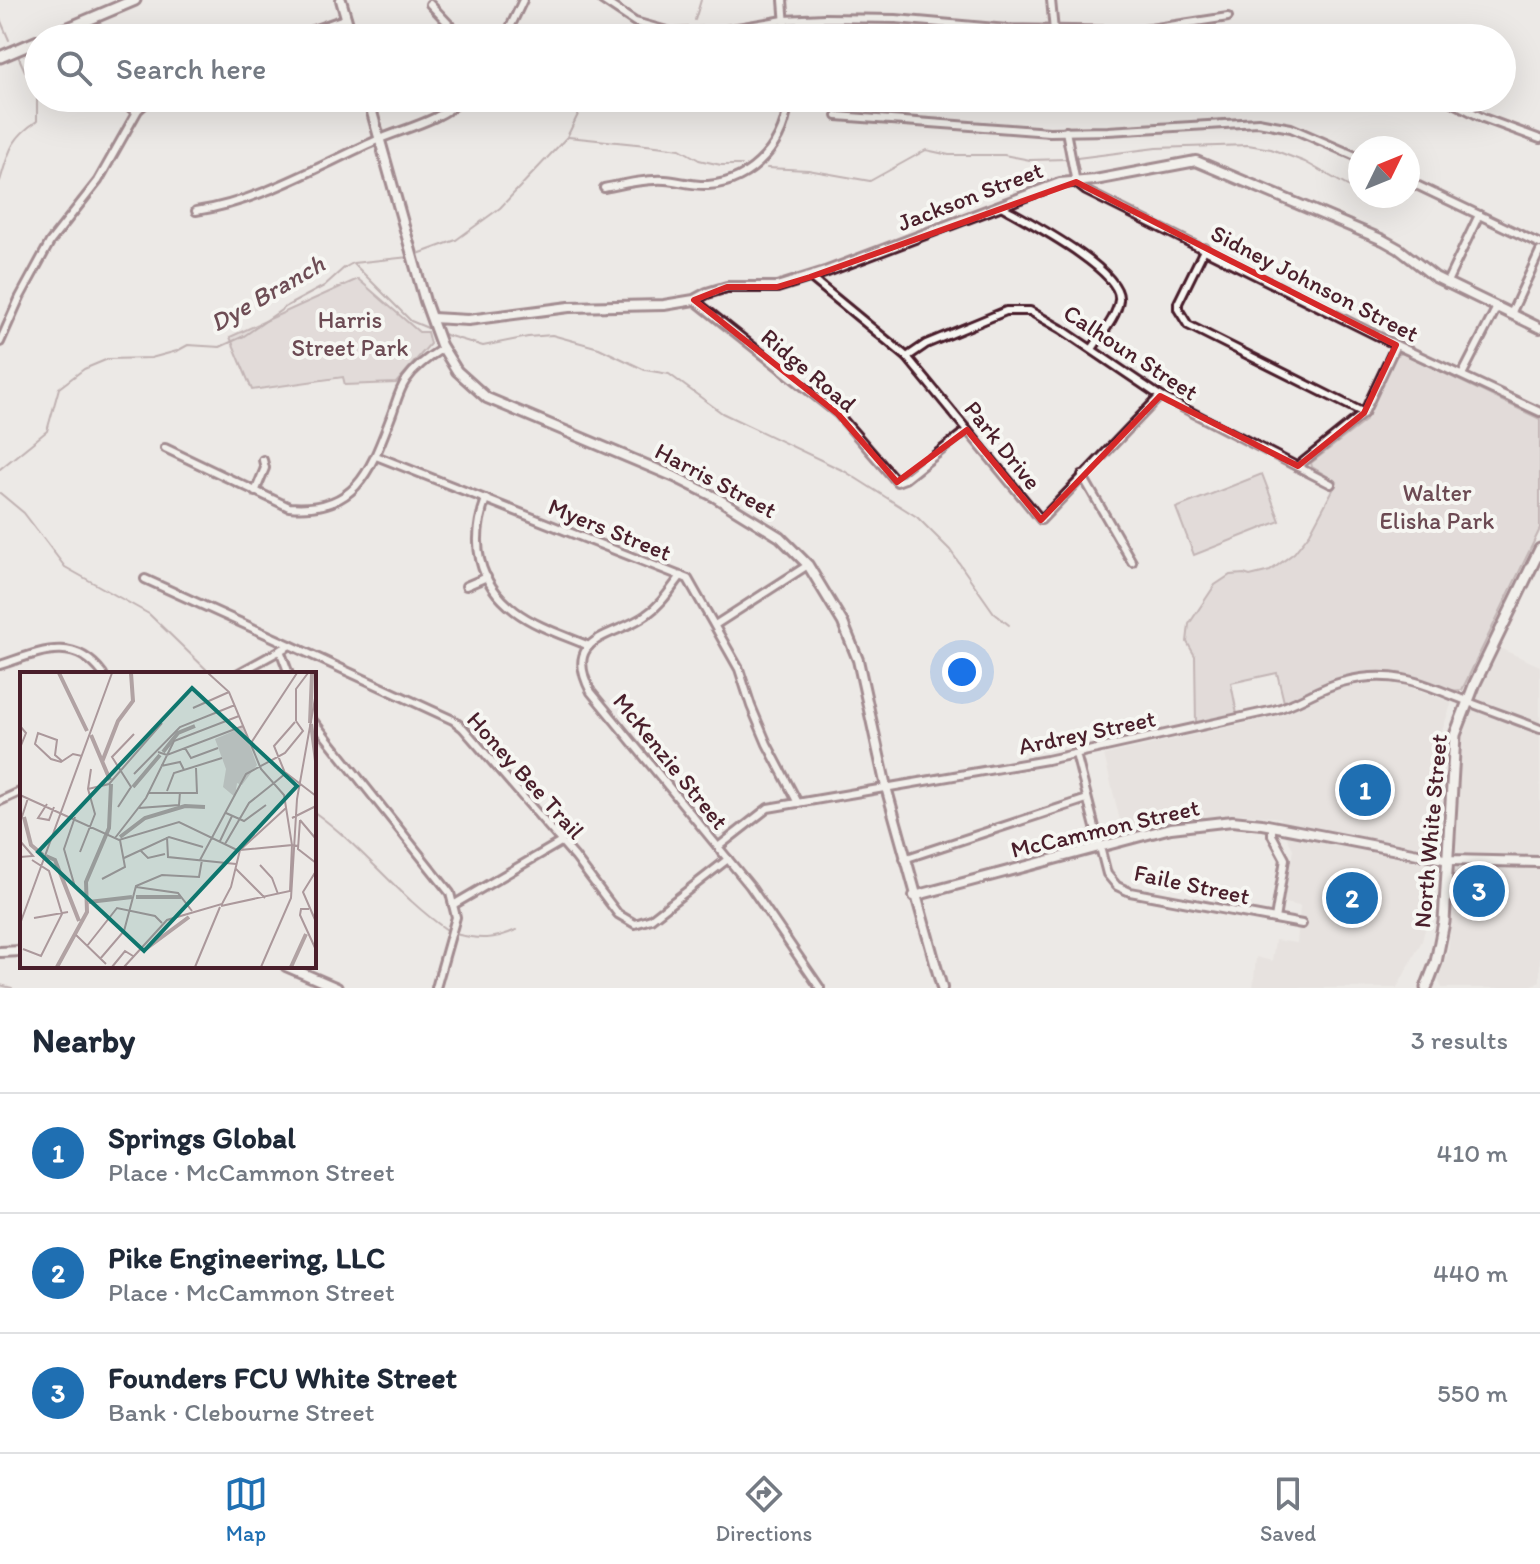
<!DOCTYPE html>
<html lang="en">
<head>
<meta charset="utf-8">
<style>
  body { margin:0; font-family:Itim,sans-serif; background:#f6f6f7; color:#1f2937 }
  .compass { position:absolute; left:1348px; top:136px; width:72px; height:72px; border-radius:50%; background:#fff; box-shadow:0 8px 32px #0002; rotate:47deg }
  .you { position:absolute; left:962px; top:672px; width:28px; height:28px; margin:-20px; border:6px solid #fff; border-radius:50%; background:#1a73e8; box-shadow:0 0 0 12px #1a73e833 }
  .badge { display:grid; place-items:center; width:52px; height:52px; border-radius:50%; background:#1f6fb2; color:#fff; font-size:26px; font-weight:700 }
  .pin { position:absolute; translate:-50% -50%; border:4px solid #fff; box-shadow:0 2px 8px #0006 }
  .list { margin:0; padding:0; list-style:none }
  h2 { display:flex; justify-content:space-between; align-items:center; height:104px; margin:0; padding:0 32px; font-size:34px }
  h2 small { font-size:26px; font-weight:400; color:#747a83 }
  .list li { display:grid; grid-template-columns:52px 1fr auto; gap:24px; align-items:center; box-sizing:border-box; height:120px; padding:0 32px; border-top:2px solid #e0e1e3 }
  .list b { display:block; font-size:30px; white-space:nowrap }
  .list p { margin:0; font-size:26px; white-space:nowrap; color:#747a83 }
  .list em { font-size:26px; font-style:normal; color:#747a83 }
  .icon { flex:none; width:44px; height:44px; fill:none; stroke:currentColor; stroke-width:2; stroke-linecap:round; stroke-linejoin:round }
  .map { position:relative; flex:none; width:1540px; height:988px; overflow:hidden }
  .search { position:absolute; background:#fff; box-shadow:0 8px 32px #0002; left:24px; right:24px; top:24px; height:88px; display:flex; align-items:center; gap:20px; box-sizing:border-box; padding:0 28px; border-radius:44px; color:#747a83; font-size:30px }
  .sheet { height:464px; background:#fff }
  nav { display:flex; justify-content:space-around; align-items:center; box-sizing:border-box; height:112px; border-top:2px solid #e0e1e3; background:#fff; font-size:22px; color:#747a83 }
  nav a { display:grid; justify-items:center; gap:4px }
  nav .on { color:#1f6fb2 }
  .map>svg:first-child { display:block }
  .built { fill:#e0dad8 }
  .green { fill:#d4cbca; stroke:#8f757a; stroke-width:2 }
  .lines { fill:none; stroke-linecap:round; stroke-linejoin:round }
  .stream { stroke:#886e73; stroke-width:2 }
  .street-casing { stroke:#4a1f2b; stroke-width:12 }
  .secondary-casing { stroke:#4a1f2b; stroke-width:14 }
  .primary-casing { stroke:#4a1f2b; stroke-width:15 }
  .street { stroke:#f6f6f2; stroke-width:6 }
  .secondary { stroke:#f6f6f2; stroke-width:8 }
  .primary { stroke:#f6f6f2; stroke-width:9 }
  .marked { fill:none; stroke:#d62828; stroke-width:6; stroke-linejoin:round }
  .labels { text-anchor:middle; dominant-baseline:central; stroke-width:8; stroke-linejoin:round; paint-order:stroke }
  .street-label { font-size:24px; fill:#4a1f2b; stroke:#f6f6f2 }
  .park-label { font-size:24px; fill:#6c4a53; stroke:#f6f6f2 }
  .water-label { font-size:26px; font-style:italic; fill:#6e4d55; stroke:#f6f6f2 }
  .inset-river { fill:none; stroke:#b1a2a3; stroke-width:4 }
  .inset-road { fill:none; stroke:#ab989b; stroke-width:2 }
  .view { fill:#0f766e; fill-opacity:0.15; stroke:#0f766e; stroke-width:4 }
  .inset-edge { fill:none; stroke:#4a1f2b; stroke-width:4 }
</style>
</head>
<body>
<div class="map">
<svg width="1540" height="988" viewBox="0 0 1540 988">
  <rect width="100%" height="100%" fill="#ece9e6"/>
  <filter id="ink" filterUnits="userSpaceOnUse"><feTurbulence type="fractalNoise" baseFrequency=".0125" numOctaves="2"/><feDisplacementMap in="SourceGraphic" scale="16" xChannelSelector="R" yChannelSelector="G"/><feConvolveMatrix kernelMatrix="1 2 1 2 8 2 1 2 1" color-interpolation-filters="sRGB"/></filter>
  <g filter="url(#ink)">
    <!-- built -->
    <g class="built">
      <path d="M1499 648 1540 666V981L1528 988H1442L1438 980 1448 951 1451 923 1462 734 1473 703Z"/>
      <path d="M1364 682 1398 683 1452 702 1438 743 1426 926 1422 941 1397 988H1253L1256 957 1272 961 1275 940 1297 943 1300 906 1284 903 1293 849 1281 827V818L1244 814 1214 816 1124 837 1104 755 1282 715 1329 691Z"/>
    </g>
    <!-- green -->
    <g class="green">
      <path d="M358 279 419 332H427L430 344 396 383 345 385 343 377 252 390 230 337Z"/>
      <path d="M1402 353 1540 419V529L1462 690C1441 693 1422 679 1401 676 1360 670 1322 692 1285 706L1277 673 1231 683 1237 714 1196 725 1195 656 1187 642 1189 624 1215 585 1230 575 1244 574 1250 576 1270 571 1294 553 1310 533 1337 482 1312 467 1311 463 1365 421 1393 357Z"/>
      <path d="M1262 474 1280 521 1194 555 1176 508Z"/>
    </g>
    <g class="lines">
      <!-- stream -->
      <g class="stream">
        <path d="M0 19 9 40"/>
        <path d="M695 20 701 0"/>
        <path d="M568 137 656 146 680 149 699 160 721 165H742"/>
        <path d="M1077 158 1156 148 1248 145 1271 149 1305 162 1360 193"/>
        <path d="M767 168 808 170 870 181 926 150 949 155H1004L1030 160 1066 159"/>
        <path d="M0 181C9 152 10 139 37 121V97L19 58"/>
        <path d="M415 255 456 240 500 208 567 137 586 98"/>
        <path d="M354 264 411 321 430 329"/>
        <path d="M443 334 483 346 528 337 552 335 599 348 645 370 669 374 722 413 846 472 917 517 950 550 994 613 1009 625"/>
        <path d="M0 469 47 431 59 388 84 369 108 359 151 358 177 351 188 345 220 347 244 336 287 306 324 286 344 268 353 263 409 257"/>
        <path d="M0 493 24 513 65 567 149 614 211 674"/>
        <path d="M314 812C363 847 398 896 447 930"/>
        <path d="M455 934C479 940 494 940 516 930"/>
        <path d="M0 985 12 988"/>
      </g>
      <!-- street casing -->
      <g class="street-casing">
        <g id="street">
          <path d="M602 0 635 22 674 33 720 31 784 20 824 18 896 19 1007 29 1137 31 1228 17"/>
          <path d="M783 0 786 38"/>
          <path d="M1051 0 1054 31"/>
          <path d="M430 4 462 38"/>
          <path d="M290 38 347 18"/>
          <path d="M505 38 523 0"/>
          <path d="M119 98 136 112"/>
          <path d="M1446 99 1483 118 1540 139"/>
          <path d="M837 116 1049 132 1108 131 1258 122 1291 128 1360 158"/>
          <path d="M1066 131 1076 183 1086 191 1396 345 1540 412"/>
          <path d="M1408 181 1540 244"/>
          <path d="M604 188C624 184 645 179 665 180 679 181 694 186 708 185 753 182 787 142 788 98"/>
          <path d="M1001 206C1025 220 1123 270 1119 300 1117 317 1101 335 1092 349"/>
          <path d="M196 211C258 202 317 167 375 141 405 128 440 121 464 98"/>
          <path d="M1205 248 1178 303V309L1188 325 1364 413"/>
          <path d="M810 277 907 357 1041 520 1160 396"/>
          <path d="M1446 284 1479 215"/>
          <path d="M694 300 838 414 897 482 905 479 967 430"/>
          <path d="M1511 314 1540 251"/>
          <path d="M0 342 20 297 50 242 98 181 138 110 151 98"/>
          <path d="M907 357 926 344 1006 311H1030L1061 329 1160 396 1331 484"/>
          <path d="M1462 375 1497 307"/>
          <path d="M165 448 289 507C358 513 371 468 392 414 396 403 399 390 406 380 415 367 430 356 443 348"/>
          <path d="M376 456 688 579 739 669 751 706 767 744 798 803"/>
          <path d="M1298 466 1364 413 1396 345"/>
          <path d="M1082 475 1132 562"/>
          <path d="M255 492 265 468 263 460"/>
          <path d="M486 499C470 542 477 582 515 611 536 627 566 636 589 646"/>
          <path d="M681 576C670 590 661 605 646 615 614 638 561 635 591 692L750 886 820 988"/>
          <path d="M145 579 290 645"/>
          <path d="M466 586 487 577"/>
          <path d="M715 625 808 565"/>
          <path d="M280 650 289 674"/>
          <path d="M0 665C38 653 73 634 103 674"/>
          <path d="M237 674 290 645 453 720 463 728 575 857 618 914 635 924 651 919 728 859"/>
          <path d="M314 722 450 893 456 917 436 988"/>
          <path d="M1076 754 1107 874 1117 886 1130 892 1302 924"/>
          <path d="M0 801 22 791"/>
          <path d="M1272 826V835L1285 859 1275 919"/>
          <path d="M718 847 768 808 1047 760 1274 710C1298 704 1318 688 1342 682 1394 668 1424 684 1471 703 1494 712 1517 720 1540 729"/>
          <path d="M904 859 1087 799"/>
          <path d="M453 905 561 842"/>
        </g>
      </g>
      <!-- secondary casing -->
      <g class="secondary-casing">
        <g id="secondary">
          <path d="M341 0 352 38"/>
          <path d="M368 98 425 301 441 345 457 371 487 398 675 477 715 497 780 537 808 565 843 623 858 660 886 787 942 988"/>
          <path d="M432 318 468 320 569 307 664 305 694 300 707 293 727 287H777L825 272 1060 183 1095 180 1196 161 1383 240 1399 249 1435 277 1540 328"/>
          <path d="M914 896 1171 828 1232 821 1262 824 1449 860 1540 862"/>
          <path d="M0 952 22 951"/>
          <path d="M286 966 337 988"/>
        </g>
      </g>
      <!-- primary casing -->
      <g class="primary-casing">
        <g id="primary">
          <path d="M45 38 135 0"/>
          <path d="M0 57 38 41"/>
          <path d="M1426 988 1436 962 1444 922 1455 735 1475 683 1540 549"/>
        </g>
      </g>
      <!-- street -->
      <use href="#street" class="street"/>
      <!-- secondary -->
      <use href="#secondary" class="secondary"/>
      <!-- primary -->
      <use href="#primary" class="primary"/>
    </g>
  </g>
  <!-- marked area -->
  <path d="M0 0H1540V988H0ZM1076 182 1396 345 1364 413 1298 466 1160 396 1041 520 967 430 897 482 838 414 694 300 727 287H777L810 277Z" fill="#ece9e6" fill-opacity=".55" fill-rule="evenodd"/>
  <path class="marked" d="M1076 182 1396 345 1364 413 1298 466 1160 396 1041 520 967 430 897 482 838 414 694 300 727 287H777L810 277Z"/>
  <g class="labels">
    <!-- street labels -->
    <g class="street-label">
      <text transform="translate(970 196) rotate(-21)">Jackson Street</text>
      <text transform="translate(1315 283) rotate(27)">Sidney Johnson Street</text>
      <text transform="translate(1131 352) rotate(33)">Calhoun Street</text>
      <text transform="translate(809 370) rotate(40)">Ridge Road</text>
      <text transform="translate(1003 445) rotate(51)">Park Drive</text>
      <text transform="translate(716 480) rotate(28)">Harris Street</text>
      <text transform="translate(610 529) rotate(22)">Myers Street</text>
      <text transform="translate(1087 732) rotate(-12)">Ardrey Street</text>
      <text transform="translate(671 761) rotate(51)">McKenzie Street</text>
      <text transform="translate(526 775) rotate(48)">Honey Bee Trail</text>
      <text transform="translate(1105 828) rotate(-13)">McCammon Street</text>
      <text transform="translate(1430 831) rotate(-85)">North White Street</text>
      <text transform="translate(1192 884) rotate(12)">Faile Street</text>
    </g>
    <!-- park labels -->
    <g class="park-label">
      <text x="350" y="319">Harris<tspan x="350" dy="28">Street Park</tspan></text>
      <text x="1437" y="492">Walter<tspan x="1437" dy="28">Elisha Park</tspan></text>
    </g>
    <!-- water labels -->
    <g class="water-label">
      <text transform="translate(267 293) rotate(-30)">Dye Branch</text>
    </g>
  </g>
  <!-- overview -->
  <g transform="translate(20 672)">
    <rect width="296" height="296" fill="#ece9e6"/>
    <path d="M223 55 237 93 222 113 217 111 215 125 203 115 206 97 195 67Z" fill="#d4cbca"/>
    <path class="inset-river" d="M39 1 67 59M290 51 292 1M291 52 296 89M71 63 90 108M143 80 158 61 175 54M82 90 98 49 113 29 111 1M113 115 140 83M4 145 11 173 23 183M100 165 125 146 165 134 185 135M26 184 35 188 59 249M116 225H161M69 230 112 225M123 279 169 245M37 295 67 240 66 210 89 156 91 112M271 295 286 262"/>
    <path class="inset-road" d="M173 36 209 20M276 49V17L288 1M0 54 6 61 0 76M231 71 277 1M165 76 171 86 198 76M138 80 147 83 223 54M42 89 35 83 37 68 18 61 15 72 31 87 41 90 53 82 62 84M141 94 160 90 164 98M265 101 254 74 275 50M114 102 160 55 215 33M254 111 266 101 296 124M68 117 89 112 142 51M147 119 154 101 202 86M128 121H177L176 96M0 123 99 168 159 150 219 179 266 136M27 132 18 146 29 148 34 135M98 135 111 115 92 85 114 62M119 136 159 133 160 120M206 141 224 149 246 133M55 145 44 177 55 215M272 146 296 134M280 148 278 177 296 191M280 148 296 167M0 151 8 126M147 165 148 185 216 192M95 166 126 126 154 69 219 44M0 169 13 184 0 185M200 169 212 144M205 172 229 131 254 111M120 178 128 186 145 182M60 180 75 142 68 117 71 97M104 186 149 165 183 175M180 188 226 102 265 81 283 59 276 49M240 193 252 206 258 222M215 196 245 226M296 199 283 220 296 250M82 207 105 195 100 168M116 215 158 221 172 239M201 234 270 219 272 173 278 174M289 237H281L280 243 296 278M14 246 48 240M0 252 92 1M56 263 86 292M67 274 97 236 135 244 142 251M3 277 21 284 42 242 29 199 12 188M80 287 104 259 116 214 142 203 179 205 182 188M92 295 105 279 113 284M104 295 147 248 202 232 211 215 220 178 272 173 264 123 241 97 209 20 188 1M175 295 200 235M241 295 271 226 277 127 296 21"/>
    <path class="view" d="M172 16 277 114 124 279 18 180Z"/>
    <rect width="296" height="296" class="inset-edge"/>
  </g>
</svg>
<svg class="compass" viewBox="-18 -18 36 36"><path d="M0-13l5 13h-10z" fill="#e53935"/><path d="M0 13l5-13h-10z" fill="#747a83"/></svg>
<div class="you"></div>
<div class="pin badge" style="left:1365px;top:790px">1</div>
<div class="pin badge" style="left:1352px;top:898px">2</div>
<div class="pin badge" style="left:1479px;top:891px">3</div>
<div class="search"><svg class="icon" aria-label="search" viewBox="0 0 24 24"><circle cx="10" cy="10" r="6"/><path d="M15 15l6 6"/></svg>Search here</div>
</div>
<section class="sheet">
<h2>Nearby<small>3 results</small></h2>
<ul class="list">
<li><span class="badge">1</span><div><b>Springs Global</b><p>Place · McCammon Street</p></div><em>410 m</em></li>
<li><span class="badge">2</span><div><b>Pike Engineering, LLC</b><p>Place · McCammon Street</p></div><em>440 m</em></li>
<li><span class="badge">3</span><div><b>Founders FCU White Street</b><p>Bank · Clebourne Street</p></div><em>550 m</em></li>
</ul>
</section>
<nav>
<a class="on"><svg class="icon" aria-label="map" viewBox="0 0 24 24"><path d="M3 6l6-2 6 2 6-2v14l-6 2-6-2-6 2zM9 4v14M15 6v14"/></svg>Map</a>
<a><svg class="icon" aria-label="directions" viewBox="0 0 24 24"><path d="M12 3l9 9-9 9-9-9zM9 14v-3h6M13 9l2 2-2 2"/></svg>Directions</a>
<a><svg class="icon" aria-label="saved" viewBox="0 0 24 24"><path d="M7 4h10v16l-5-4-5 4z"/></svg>Saved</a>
</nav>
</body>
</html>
